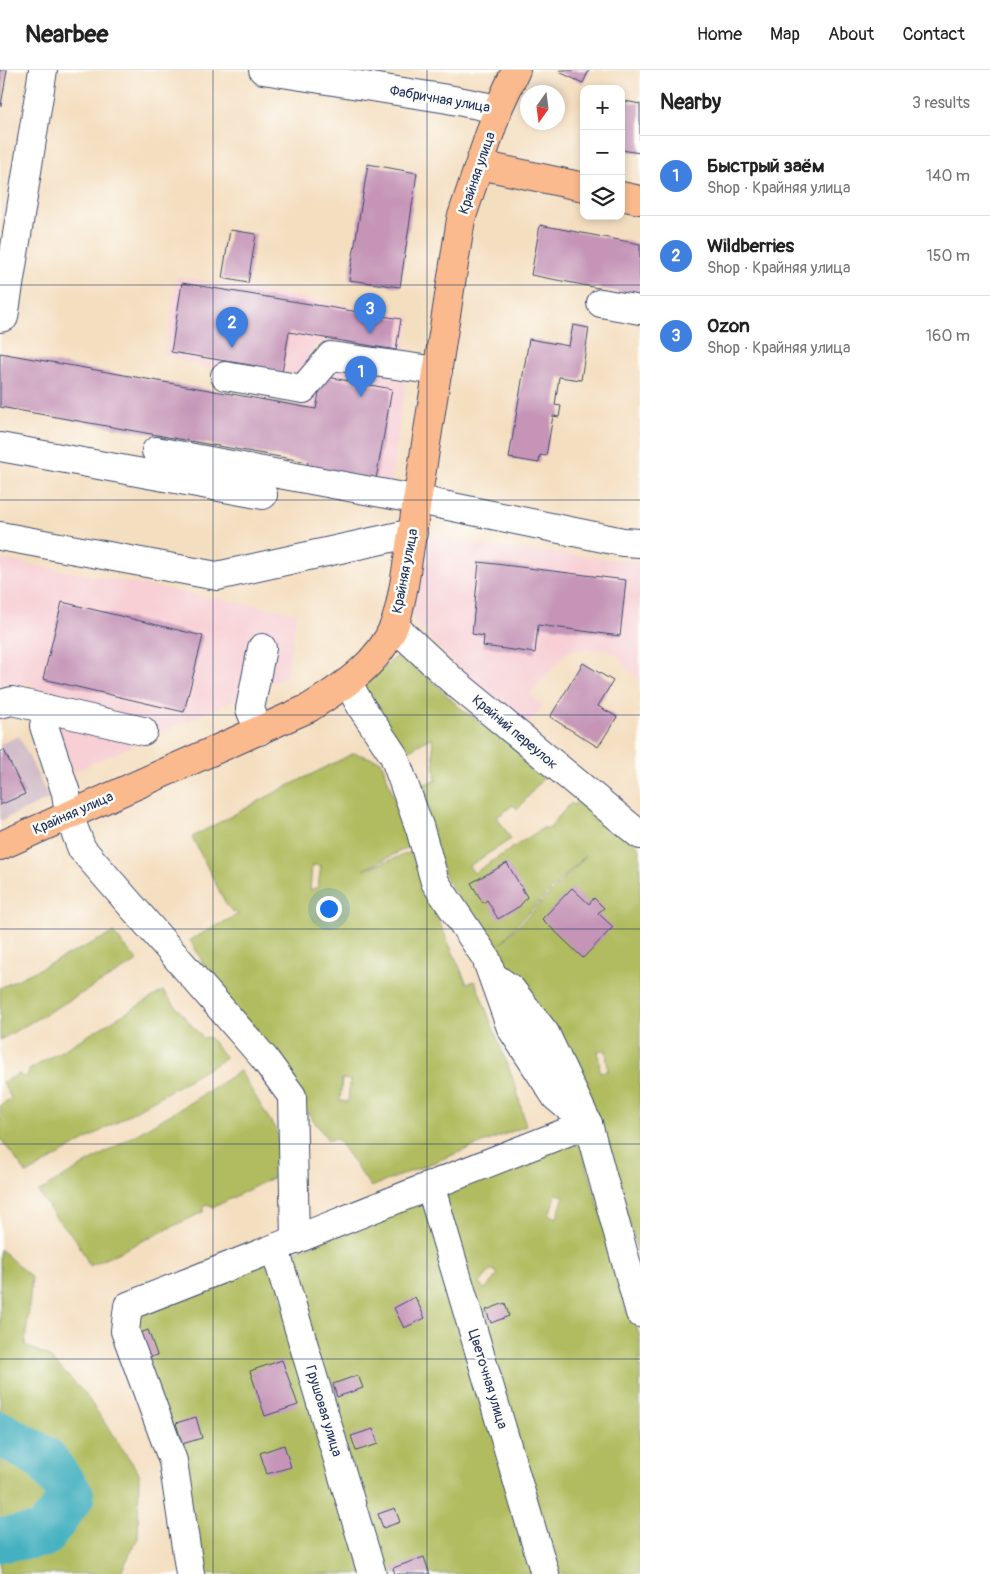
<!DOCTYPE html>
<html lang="en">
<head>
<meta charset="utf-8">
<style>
  body { margin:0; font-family:Pangolin,sans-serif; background:#f2f2f2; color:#222 }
  .controls { position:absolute; right:15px; top:15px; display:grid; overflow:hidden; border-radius:10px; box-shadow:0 2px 8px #0003 }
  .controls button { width:45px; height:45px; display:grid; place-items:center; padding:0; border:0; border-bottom:1px solid #e0e0e0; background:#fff; color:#222; font:25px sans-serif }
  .compass { position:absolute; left:520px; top:15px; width:45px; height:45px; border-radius:50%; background:#fff; box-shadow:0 2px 8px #0003; rotate:194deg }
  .you { position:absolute; left:328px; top:838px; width:18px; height:18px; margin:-12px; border:4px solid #fff; border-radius:50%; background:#1a73e8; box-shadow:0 0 0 8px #1a73e833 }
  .badge { display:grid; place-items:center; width:32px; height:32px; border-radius:50%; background:#c8321e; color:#fff; font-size:16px; font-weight:700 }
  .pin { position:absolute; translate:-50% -41px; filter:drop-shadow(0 1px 2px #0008) }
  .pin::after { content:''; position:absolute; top:26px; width:18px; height:15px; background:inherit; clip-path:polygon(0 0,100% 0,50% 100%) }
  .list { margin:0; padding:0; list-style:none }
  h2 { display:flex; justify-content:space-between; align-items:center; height:65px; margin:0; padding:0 20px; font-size:21px }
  h2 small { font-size:16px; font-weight:400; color:#767676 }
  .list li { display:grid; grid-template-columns:32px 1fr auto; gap:15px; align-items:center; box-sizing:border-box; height:80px; padding:0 20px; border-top:1px solid #e0e0e0 }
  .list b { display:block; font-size:19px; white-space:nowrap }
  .list p { margin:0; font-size:16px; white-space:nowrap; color:#767676 }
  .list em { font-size:16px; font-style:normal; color:#767676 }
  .icon { flex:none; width:28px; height:28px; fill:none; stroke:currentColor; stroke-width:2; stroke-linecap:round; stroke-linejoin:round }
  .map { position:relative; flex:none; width:640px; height:1504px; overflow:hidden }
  header { display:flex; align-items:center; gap:30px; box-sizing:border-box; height:70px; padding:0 25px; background:#fff; border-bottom:1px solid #e0e0e0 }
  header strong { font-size:24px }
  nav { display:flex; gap:28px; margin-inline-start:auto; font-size:18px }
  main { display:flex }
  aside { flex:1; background:#fff }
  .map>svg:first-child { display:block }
  .built { fill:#f7cfd5 }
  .industrial { fill:#d2bdc8 }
  .green { fill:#b0bc5e; stroke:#66765e; fill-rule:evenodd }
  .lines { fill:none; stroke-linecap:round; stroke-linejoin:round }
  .river { stroke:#44b1c0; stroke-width:45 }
  .building { fill:#c594b7 }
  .minor-casing { stroke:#3c496d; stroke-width:30 }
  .major-casing { stroke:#3c496d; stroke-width:30 }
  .minor { stroke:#fff; stroke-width:28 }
  .major { stroke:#fbba8d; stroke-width:28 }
  .grid { fill:none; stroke:#1b2f5e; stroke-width:1; stroke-opacity:0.55 }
  .labels { text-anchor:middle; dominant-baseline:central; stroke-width:5; stroke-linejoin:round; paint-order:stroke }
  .street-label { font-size:14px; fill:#1b2f5e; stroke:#fdfcf7 }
</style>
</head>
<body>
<header>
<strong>Nearbee</strong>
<nav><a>Home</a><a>Map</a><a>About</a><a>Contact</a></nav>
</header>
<main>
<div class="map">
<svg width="640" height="1504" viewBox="0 0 640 1504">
  <rect width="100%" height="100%" fill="#fdfcf7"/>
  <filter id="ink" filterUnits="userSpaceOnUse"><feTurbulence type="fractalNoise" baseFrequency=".02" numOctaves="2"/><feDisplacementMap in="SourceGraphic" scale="10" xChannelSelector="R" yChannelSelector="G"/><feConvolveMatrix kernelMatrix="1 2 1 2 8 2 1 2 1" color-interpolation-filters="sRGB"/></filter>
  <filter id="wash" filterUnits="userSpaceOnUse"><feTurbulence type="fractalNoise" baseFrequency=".0096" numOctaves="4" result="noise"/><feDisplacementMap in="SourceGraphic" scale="20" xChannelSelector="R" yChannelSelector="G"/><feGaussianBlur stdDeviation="1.12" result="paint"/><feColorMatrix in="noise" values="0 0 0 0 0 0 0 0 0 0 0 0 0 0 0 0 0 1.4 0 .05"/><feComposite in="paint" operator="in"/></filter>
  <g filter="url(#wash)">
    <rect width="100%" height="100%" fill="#f4dec0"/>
    <!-- built -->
    <g class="built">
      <path d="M177 206 411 247 403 289 314 274 311 290 407 304 389 424 300 409 311 342 297 319 298 314 198 296 164 284Z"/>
      <path d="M424 464 488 476 640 492V609L630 602 618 586 607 579 568 581 529 625 543 636 532 650 520 660 483 625 434 573 408 543Z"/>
      <path d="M0 489 297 543 286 607 75 701 30 611 0 626Z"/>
    </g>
    <!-- industrial -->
    <path class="industrial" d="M19 666 49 729 0 751V674Z"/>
    <!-- green -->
    <g class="green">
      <path d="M396 587 409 588 459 637 548 702 518 739 513 735 497 747 511 769 469 796 474 803 543 758H551L552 754 571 733 574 735 581 727 640 778V1191L620 1120 543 958 447 811 412 717 436 711 432 667 401 685 360 620ZM585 786V787L501 874 520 851ZM606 980 608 1001 600 1002 598 981Z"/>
      <path d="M354 683 381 691 411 776 363 800 417 780 422 814 463 905 467 913 475 911 516 1017 526 1056 371 1117 337 1069 328 1070 224 930 190 870 239 844 232 841 227 836 192 767 278 721ZM312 795 321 796 318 817 310 820ZM342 1009 350 1010 348 1032 340 1031Z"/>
      <path d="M113 863 138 891 0 970V918Z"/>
      <path d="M163 921 199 964 203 968 209 967 226 988 27 1104 0 1068V1036L11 1028 2 1012 20 1004 19 1006 27 1007 29 1000Z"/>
      <path d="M240 1001 277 1062 280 1076 278 1105 212 1138V1136L205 1134 203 1142 90 1196 75 1168 56 1148 38 1122 183 1037Z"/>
      <path d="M579 1071 640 1268V1504H556L442 1122ZM556 1124 564 1126 557 1148 549 1145ZM492 1199 498 1204 485 1219 479 1214Z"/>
      <path d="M424 1129 538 1504H383L287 1185Z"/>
      <path d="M0 1179 32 1208 25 1275 48 1286 83 1321 139 1403 138 1468 120 1504H0Z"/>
      <path d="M270 1189 366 1504H197L139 1282 138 1242Z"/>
    </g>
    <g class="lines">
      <!-- river -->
      <path class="river" d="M0 1363 45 1389 72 1426 44 1465 0 1470"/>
    </g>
    <g id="blocks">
      <!-- building -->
      <g class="building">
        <path d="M0 0H7L1 36H0Z"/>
        <path d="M560 0H589L583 13 559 2Z"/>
        <path d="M625 31 640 34V83L621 80V52Z"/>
        <path d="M368 94 417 103 400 217 349 210Z"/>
        <path d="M540 155 640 174V226L531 205Z"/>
        <path d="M230 160 256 164 248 213 222 208Z"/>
        <path d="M182 213 401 249 396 280 289 262 282 303 256 298V296L171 282Z"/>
        <path d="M573 255 589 258 581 310 559 307 555 335 561 336 559 347 553 346 546 386 540 385 539 393 509 388 529 269 569 276Z"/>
        <path d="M0 283 316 339 322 306 392 319 376 409 307 397 308 392 0 337Z"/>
        <path d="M479 492 626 510 620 566 538 555 535 583 483 576 484 566 472 564Z"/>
        <path d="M62 532 203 566 184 642 43 609Z"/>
        <path d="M583 593 613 611 598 636 617 647 598 677 550 647Z"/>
        <path d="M4 680 25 724 0 735V682Z"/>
        <path d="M507 793 527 827 520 836 498 849 487 830 483 833 471 813Z"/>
        <path d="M572 818 589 834 594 828 604 838 598 843 613 857 583 888 542 849Z"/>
        <path d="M415 1227 425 1248 404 1258 394 1238Z"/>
        <path d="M505 1233 509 1246 491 1253 486 1240Z"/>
        <path d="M148 1260 157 1285 147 1288 138 1264Z"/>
        <path d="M282 1290 298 1335 265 1346 250 1301Z"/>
        <path d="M358 1305 363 1318 337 1327 333 1314Z"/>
        <path d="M196 1347 202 1368 182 1374 176 1353Z"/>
        <path d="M373 1359 378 1374 356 1381 351 1366Z"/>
        <path d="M284 1375 291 1397 267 1404 260 1383Z"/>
        <path d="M395 1438 400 1452 383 1458 378 1444Z"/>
        <path d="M424 1487 430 1504H395L393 1498Z"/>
      </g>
    </g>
  </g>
  <g filter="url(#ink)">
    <use href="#blocks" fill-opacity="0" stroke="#3c496d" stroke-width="1"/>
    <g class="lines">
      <!-- minor casing -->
      <g class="minor-casing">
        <g id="minor">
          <path d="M263 0 448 29 498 39"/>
          <path d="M601 233 640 240"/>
          <path d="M0 248 4 247 43 0"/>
          <path d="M225 306 303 319 331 286 438 301"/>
          <path d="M0 377 263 425"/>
          <path d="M156 381 419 430 623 472 640 473"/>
          <path d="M0 466 217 506 413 463"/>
          <path d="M394 556 452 610 640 765"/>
          <path d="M348 613 362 638 394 686 420 759 435 812 486 888 511 958 556 1027 588 1054"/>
          <path d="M0 634 12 631 143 661"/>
          <path d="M47 639 44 656 66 723 69 746 82 779 264 988 292 1026 295 1170"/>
          <path d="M259 661 250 639 262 578"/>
          <path d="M494 907 511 919 545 963 588 1054 640 1243"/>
          <path d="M430 1115 545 1504"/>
          <path d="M275 1179 372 1504"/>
          <path d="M190 1504 173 1391 125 1261 128 1236C282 1176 434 1113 588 1054"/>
        </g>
      </g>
      <!-- major casing -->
      <g class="major-casing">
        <g id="major">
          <path d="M480 95 584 117"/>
          <path d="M621 126 640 130"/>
          <path d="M0 776 309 638C342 617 378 595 394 556 399 544 401 529 404 515L461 149 498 39 516 0"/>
        </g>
      </g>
      <!-- minor -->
      <use href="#minor" class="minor"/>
      <!-- major -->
      <use href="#major" class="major"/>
    </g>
  </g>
  <!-- grid -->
  <path class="grid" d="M213 0V1504M427 0V1504M0 215H640M0 430H640M0 645H640M0 859H640M0 1074H640M0 1289H640"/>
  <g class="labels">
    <!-- street labels -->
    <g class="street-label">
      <text transform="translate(440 29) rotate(10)">Фабричная улица</text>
      <text transform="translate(477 103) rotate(-71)">Крайняя улица</text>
      <text transform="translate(405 501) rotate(-79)">Крайняя улица</text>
      <text transform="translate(515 662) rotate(40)">Крайний переулок</text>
      <text transform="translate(73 743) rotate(-24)">Крайняя улица</text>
      <text transform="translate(488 1309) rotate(73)">Цветочная улица</text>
      <text transform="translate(324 1341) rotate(73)">Грушовая улица</text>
    </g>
  </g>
</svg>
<div class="controls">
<button>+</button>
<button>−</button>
<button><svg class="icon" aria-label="layers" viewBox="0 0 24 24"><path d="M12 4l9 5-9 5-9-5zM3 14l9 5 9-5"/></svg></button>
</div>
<svg class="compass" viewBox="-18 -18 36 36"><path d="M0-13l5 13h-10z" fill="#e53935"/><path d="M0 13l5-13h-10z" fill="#767676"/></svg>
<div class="you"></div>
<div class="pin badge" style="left:361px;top:327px;background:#3f7fe0">1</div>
<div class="pin badge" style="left:232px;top:278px;background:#3f7fe0">2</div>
<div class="pin badge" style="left:370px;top:264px;background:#3f7fe0">3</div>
</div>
<aside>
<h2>Nearby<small>3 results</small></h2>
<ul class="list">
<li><span class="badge" style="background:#3f7fe0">1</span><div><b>Быстрый заём</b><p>Shop · Крайняя улица</p></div><em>140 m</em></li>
<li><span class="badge" style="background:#3f7fe0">2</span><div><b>Wildberries</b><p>Shop · Крайняя улица</p></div><em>150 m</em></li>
<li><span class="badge" style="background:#3f7fe0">3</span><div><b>Ozon</b><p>Shop · Крайняя улица</p></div><em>160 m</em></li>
</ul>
</aside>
</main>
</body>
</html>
